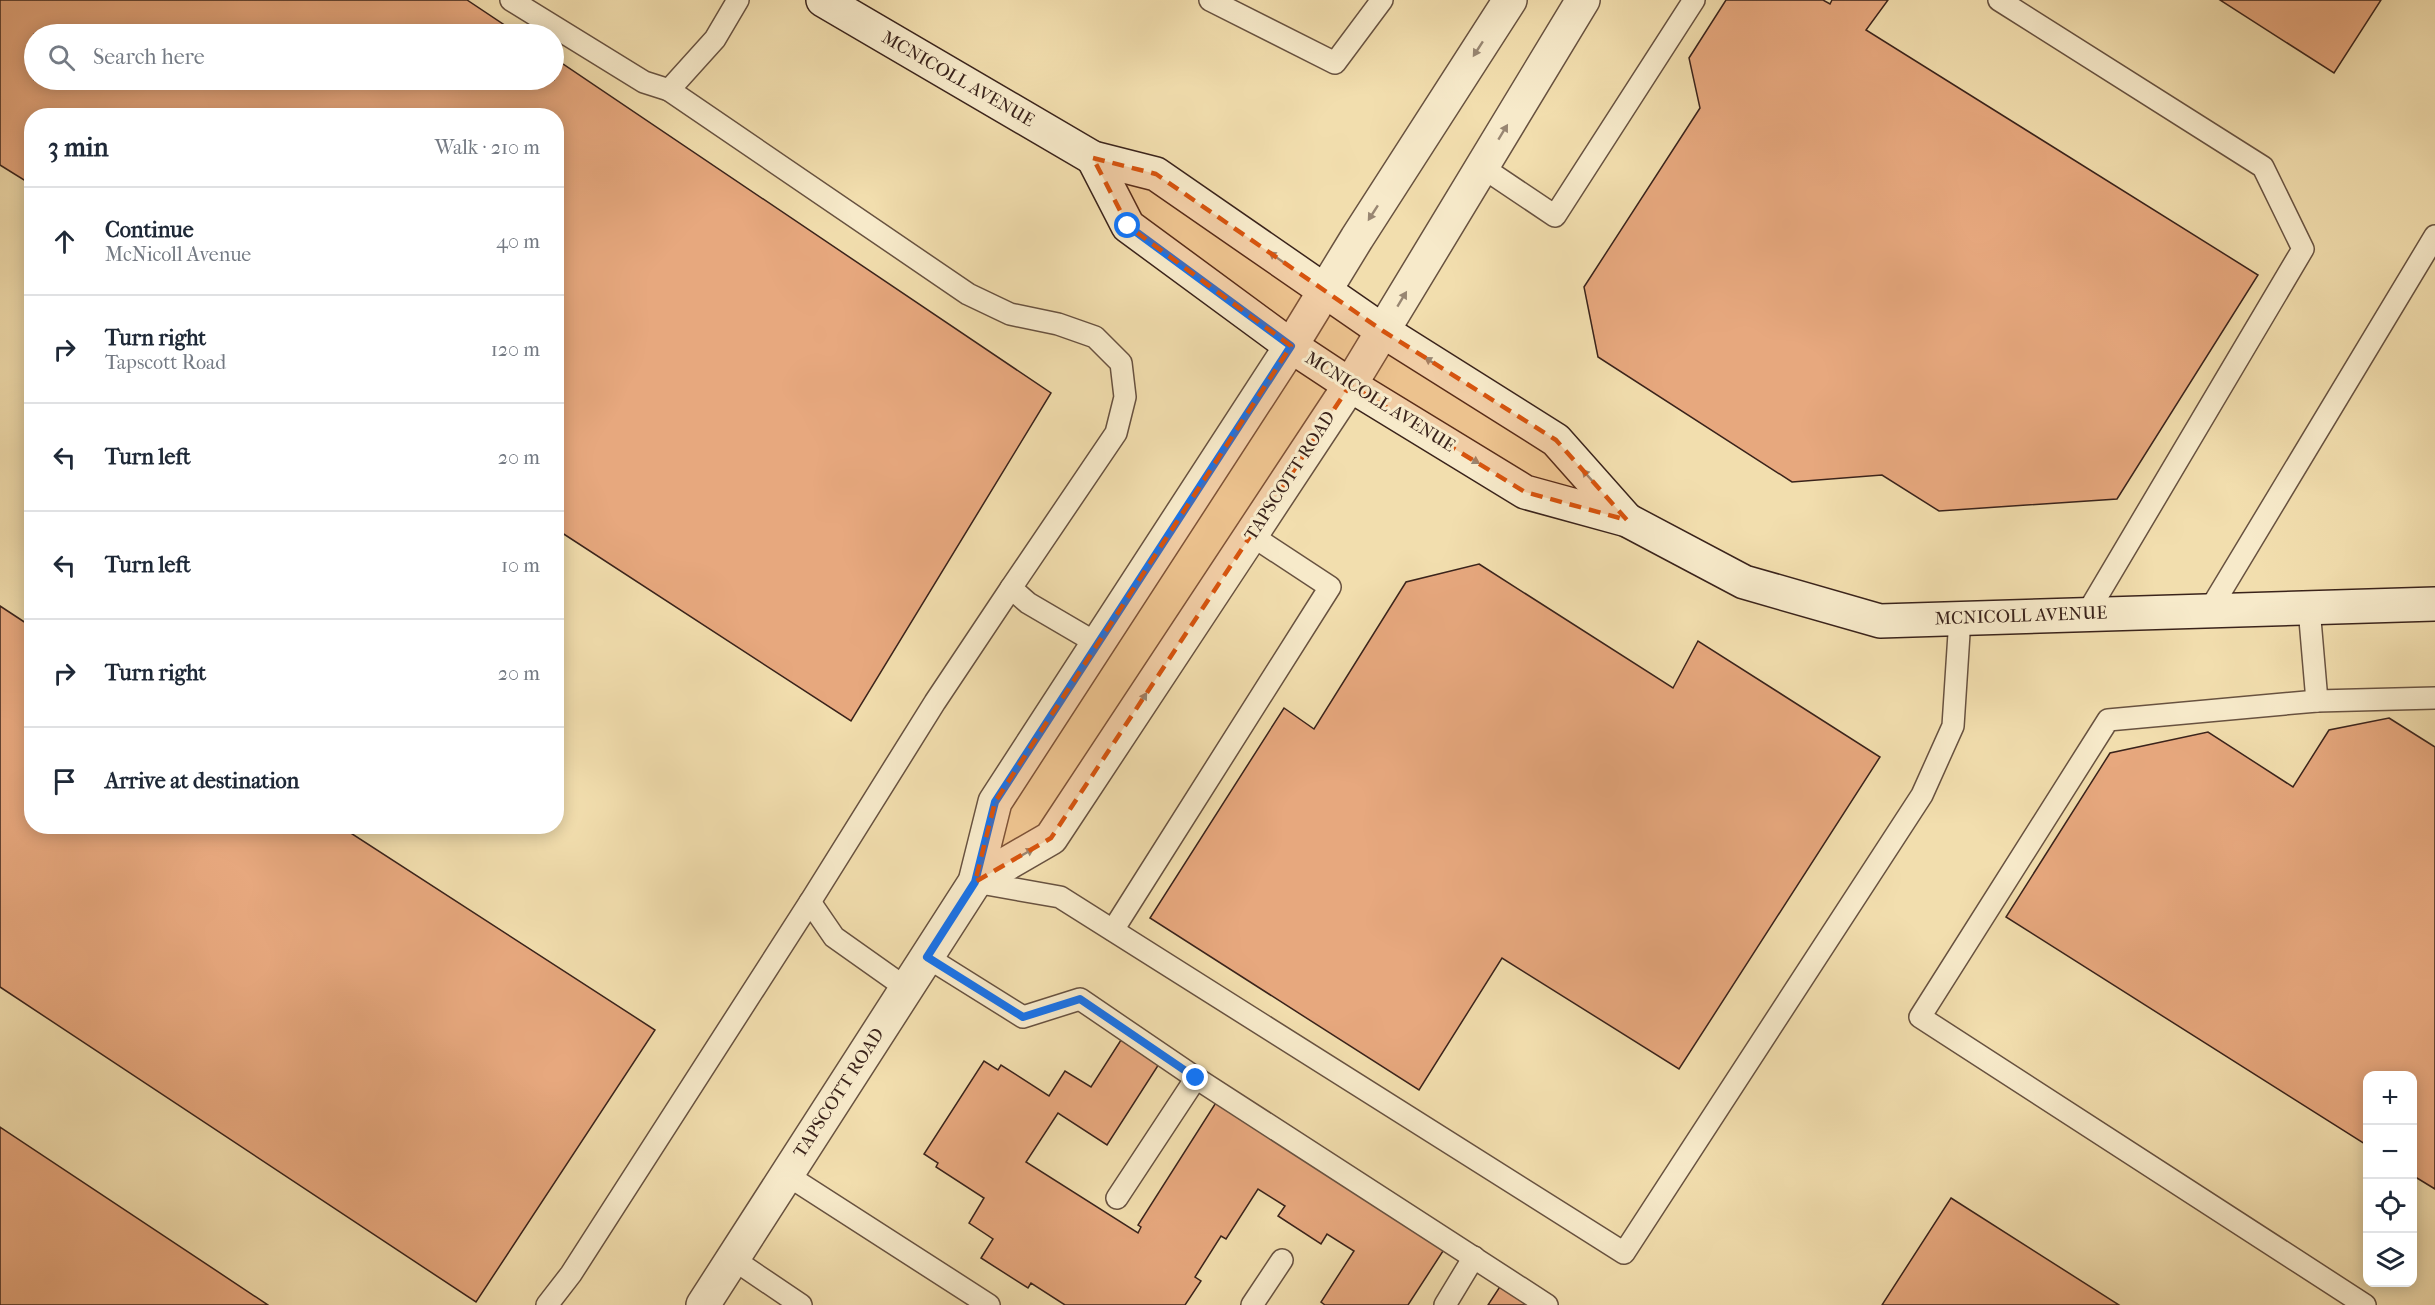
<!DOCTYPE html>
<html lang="en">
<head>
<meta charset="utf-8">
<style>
  body { margin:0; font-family:"IM FELL French Canon",serif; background:#f6f6f7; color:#1f2937 }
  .controls { position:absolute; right:18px; bottom:18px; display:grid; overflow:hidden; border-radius:12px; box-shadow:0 3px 15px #0003 }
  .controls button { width:54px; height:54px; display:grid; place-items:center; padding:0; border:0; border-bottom:2px solid #e0e1e3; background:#fff; color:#1f2937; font:30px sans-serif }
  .stop { position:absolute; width:18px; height:18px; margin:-14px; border:4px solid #1a73e8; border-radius:50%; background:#fff }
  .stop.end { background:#1a73e8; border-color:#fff; box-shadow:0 2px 6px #0008 }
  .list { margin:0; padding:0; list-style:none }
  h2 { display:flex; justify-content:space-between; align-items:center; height:78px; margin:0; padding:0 24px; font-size:26px }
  h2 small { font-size:20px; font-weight:400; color:#747a83 }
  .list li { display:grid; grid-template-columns:39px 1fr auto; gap:18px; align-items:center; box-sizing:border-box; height:108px; padding:0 24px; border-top:2px solid #e0e1e3 }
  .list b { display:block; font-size:22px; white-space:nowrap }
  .list p { margin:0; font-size:20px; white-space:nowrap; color:#747a83 }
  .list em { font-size:20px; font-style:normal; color:#747a83 }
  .icon { flex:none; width:33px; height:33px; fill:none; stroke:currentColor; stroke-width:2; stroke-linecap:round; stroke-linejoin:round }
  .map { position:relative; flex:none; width:2435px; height:1305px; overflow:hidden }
  .search { position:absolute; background:#fff; box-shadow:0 3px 15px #0003; left:24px; top:24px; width:540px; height:66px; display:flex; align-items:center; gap:15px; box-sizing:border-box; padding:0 21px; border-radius:33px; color:#747a83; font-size:22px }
  .panel { position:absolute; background:#fff; box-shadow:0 3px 15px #0003; left:24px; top:108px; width:540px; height:726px; border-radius:24px }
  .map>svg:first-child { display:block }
  .building { fill:#e7a87e; stroke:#3a231b; stroke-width:1.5 }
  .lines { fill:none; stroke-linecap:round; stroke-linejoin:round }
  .service-casing { stroke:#685240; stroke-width:24 }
  .tertiary-casing { stroke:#685240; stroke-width:36 }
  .secondary-casing { stroke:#3a231b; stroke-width:36 }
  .service { stroke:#f7eaca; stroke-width:21 }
  .tertiary { stroke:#f7eaca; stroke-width:33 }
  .secondary { stroke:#f7eaca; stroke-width:33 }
  .oneway { fill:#988672 }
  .route { stroke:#1a73e8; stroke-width:8 }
  .marked { fill:#d7540e; fill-opacity:0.2; stroke:#d7540e; stroke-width:4.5; stroke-dasharray:12 8; stroke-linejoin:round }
  .labels { text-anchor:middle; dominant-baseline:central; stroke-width:6; stroke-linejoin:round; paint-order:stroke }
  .street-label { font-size:18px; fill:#3a231b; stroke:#f7eaca }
</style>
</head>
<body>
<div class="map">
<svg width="2435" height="1305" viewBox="0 0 2435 1305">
  <rect width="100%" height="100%" fill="#f2deae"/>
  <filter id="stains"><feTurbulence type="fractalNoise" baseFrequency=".00333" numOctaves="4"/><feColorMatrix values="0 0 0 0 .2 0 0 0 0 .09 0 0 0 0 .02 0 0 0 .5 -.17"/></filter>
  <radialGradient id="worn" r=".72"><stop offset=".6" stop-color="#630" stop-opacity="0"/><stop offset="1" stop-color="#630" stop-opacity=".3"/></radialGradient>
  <!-- building -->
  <g class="building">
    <path d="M0 0H467L518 34H34V80H554V58L1051 393 851 721 556 529V116H32V185L0 165Z"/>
    <path d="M1726 0H1823L1830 4 1832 0H1888L1866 30 2258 275 2117 499 1939 511 1882 475 1792 482 1598 357 1584 287 1700 108 1689 58Z"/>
    <path d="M2220 0H2381L2334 73Z"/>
    <path d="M1479 564 1673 688 1698 641 1880 757 1679 1069 1502 958 1419 1090 1150 918 1284 708 1314 729 1406 582Z"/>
    <path d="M0 606 32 627V826H340L655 1030 476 1302 0 987Z"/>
    <path d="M2389 718 2435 747V1189L2412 1175V1076H2368V1146L2006 917 2110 753 2208 732 2293 787 2329 730Z"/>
    <path d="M1121 1040 1159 1064 1107 1145 1058 1113 1026 1162 1138 1233 1141 1227 1138 1225 1217 1101 1445 1248 1408 1305H1325L1321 1302 1354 1251 1327 1234 1321 1244 1278 1216 1285 1206 1258 1189 1226 1239 1221 1236 1195 1277 1201 1281 1185 1305H1065L1031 1283 1028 1288 981 1258 993 1239 969 1223 984 1198 936 1167 938 1163 924 1154 984 1061 998 1070 1001 1065 1049 1096 1065 1071 1091 1087Z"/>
    <path d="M0 1127 268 1305H0Z"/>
    <path d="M1951 1198 2119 1305H1882Z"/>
    <path d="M1503 1282 1538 1305H1488Z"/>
  </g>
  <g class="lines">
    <!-- service casing -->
    <g class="service-casing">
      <g id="service">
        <path d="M511 0 644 82 669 90 715 39 738 0"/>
        <path d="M1210 0 1335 63 1382 0"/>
        <path d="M1999 0 2263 167 2303 249 2086 615"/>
        <path d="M669 90 968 294 1010 314 1058 324 1095 337 1121 363 1125 397 1116 433 1011 588"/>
        <path d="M1482 167 1555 216 1694 0"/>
        <path d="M2309 608 2317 701 2435 698"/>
        <path d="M2209 611 2435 236"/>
        <path d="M2317 701 2108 720 1920 1017 2365 1305"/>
        <path d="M975 882 1060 897 1624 1253 1922 795 1953 726 1960 618"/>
        <path d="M810 902 935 702 1011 588 1028 603 1098 644"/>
        <path d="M1113 930 1330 587 1251 535"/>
        <path d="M927 957 1023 1017 1080 999 1196 1078"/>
        <path d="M787 1175 989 1305"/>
        <path d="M1117 1198 1196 1078 1547 1305"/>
        <path d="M733 1259 801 1305"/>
        <path d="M547 1305 571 1274 810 902 834 937 906 988"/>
        <path d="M1252 1305 1282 1260"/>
        <path d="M1445 1305 1474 1257"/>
      </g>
    </g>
    <!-- tertiary casing -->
    <g class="tertiary-casing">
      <g id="tertiary">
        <path d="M975 882 1051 838 1350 385 1583 0"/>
        <path d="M703 1305 975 882 995 802 1291 346 1357 238 1510 0"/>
      </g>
    </g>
    <!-- secondary casing -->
    <g class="secondary-casing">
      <g id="secondary">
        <path d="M823 0 1093 158 1156 174 1383 331 1556 440 1627 520"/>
        <path d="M1093 158 1128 226 1291 346 1350 385 1525 492 1627 520 1744 582 1880 621 2435 604"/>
      </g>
    </g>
    <!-- service -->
    <use href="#service" class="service"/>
    <!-- tertiary -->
    <use href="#tertiary" class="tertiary"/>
    <!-- secondary -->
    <use href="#secondary" class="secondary"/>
  </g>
  <!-- one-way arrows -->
  <defs><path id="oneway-solid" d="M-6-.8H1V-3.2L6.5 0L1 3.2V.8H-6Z" transform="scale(1.5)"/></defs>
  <g class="oneway">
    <use href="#oneway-solid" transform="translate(1478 49) rotate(123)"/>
    <use href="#oneway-solid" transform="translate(1503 132) rotate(-59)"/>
    <use href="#oneway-solid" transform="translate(1373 213) rotate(123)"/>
    <use href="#oneway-solid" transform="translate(1276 257) rotate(-145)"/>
    <use href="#oneway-solid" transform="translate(1402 299) rotate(-59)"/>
    <use href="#oneway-solid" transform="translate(1432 362) rotate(-148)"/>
    <use href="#oneway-solid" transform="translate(1472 459) rotate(31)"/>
    <use href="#oneway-solid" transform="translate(1588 476) rotate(-132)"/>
    <use href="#oneway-solid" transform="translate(1142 700) rotate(-57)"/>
    <use href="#oneway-solid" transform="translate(1026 853) rotate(-30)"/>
  </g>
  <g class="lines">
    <!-- route -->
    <path class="route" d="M1128 226 1291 346 995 802 975 882 927 957 1023 1017 1080 999 1196 1078"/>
  </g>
  <!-- marked area -->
  <path class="marked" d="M1093 158 1156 174 1383 331 1556 440 1627 520 1525 492 1350 385 1051 838 975 882 995 802 1291 346 1128 226Z"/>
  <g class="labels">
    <!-- street labels -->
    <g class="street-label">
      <text transform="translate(958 79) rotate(30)">MCNICOLL AVENUE</text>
      <text transform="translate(1380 402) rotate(32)">MCNICOLL AVENUE</text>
      <text transform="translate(1290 476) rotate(-57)">TAPSCOTT ROAD</text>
      <text transform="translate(2021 616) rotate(-2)">MCNICOLL AVENUE</text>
      <text transform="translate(839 1093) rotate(-57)">TAPSCOTT ROAD</text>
    </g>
  </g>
  <rect width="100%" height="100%" filter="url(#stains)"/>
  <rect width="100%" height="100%" fill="url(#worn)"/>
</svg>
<div class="controls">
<button>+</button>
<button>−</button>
<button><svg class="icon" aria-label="locate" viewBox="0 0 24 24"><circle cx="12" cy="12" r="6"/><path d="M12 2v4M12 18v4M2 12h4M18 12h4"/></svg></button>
<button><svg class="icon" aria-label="layers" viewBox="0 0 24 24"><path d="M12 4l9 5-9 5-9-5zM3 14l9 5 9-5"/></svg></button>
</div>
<div class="stop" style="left:1128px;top:226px"></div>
<div class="stop end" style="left:1196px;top:1078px"></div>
<div class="search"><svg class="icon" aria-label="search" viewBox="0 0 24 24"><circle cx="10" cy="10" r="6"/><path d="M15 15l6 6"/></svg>Search here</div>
<section class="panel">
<h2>3 min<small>Walk · 210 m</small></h2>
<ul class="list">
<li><svg class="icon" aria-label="ahead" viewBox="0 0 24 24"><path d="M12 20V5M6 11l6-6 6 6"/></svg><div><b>Continue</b><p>McNicoll Avenue</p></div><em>40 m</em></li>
<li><svg class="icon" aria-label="right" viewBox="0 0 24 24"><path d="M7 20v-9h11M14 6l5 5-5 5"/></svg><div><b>Turn right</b><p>Tapscott Road</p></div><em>120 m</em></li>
<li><svg class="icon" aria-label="left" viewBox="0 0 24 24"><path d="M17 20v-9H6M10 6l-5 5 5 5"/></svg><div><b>Turn left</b></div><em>20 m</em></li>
<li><svg class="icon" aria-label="left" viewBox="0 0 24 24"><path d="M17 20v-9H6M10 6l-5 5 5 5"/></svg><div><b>Turn left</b></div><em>10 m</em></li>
<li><svg class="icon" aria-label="right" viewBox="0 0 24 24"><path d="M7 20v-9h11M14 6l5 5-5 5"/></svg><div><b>Turn right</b></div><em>20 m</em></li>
<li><svg class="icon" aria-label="arrive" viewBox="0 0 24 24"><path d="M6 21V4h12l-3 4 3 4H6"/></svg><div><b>Arrive at destination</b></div></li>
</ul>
</section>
</div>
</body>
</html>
